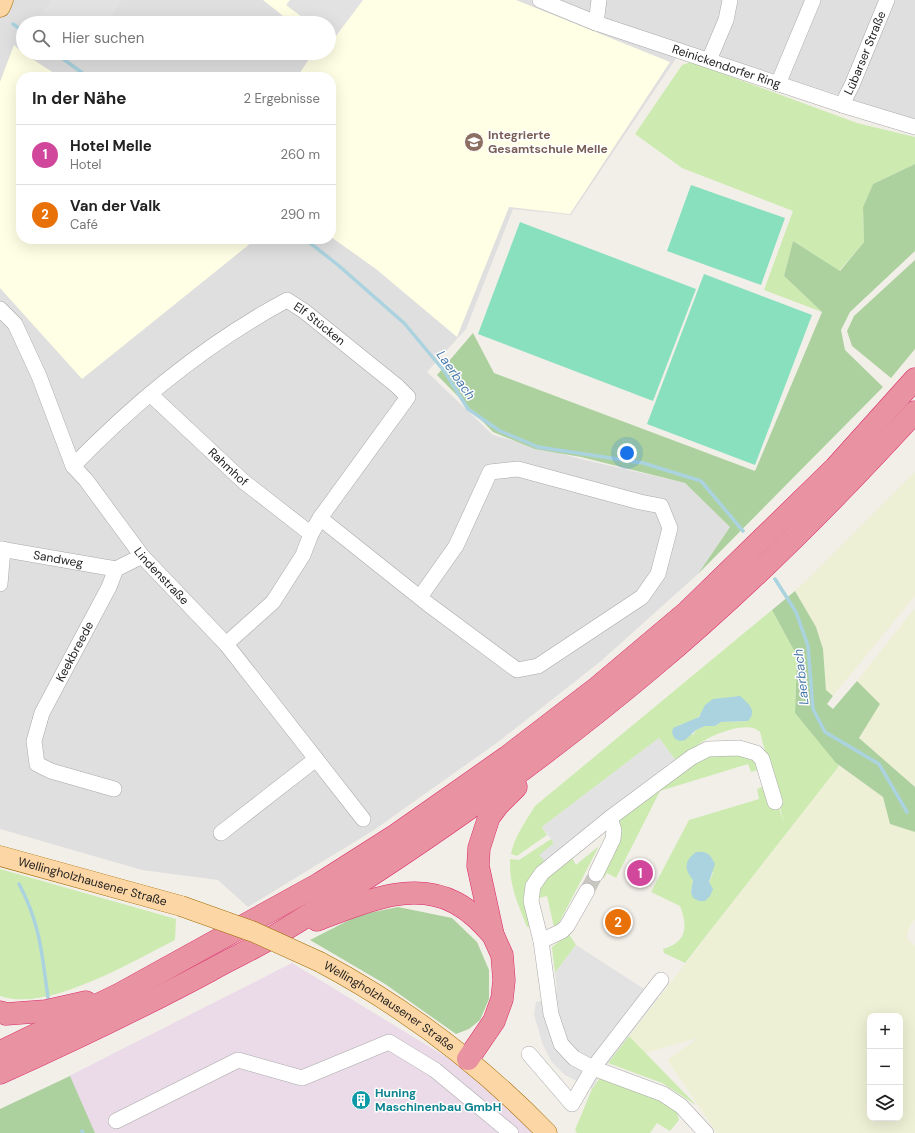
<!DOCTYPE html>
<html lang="de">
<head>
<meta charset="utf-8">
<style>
  body { margin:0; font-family:"DM Sans",sans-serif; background:#f6f6f6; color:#222 }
  .controls { position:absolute; right:12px; bottom:12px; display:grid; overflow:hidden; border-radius:8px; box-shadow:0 4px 16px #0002 }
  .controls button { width:36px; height:36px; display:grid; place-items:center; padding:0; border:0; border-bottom:1px solid #e0e0e0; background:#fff; color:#222; font:20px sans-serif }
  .you { position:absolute; left:627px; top:453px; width:14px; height:14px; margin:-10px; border:3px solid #fff; border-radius:50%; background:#1a73e8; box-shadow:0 0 0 6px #1a73e833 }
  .badge { display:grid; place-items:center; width:26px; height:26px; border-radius:50%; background:#d40000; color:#fff; font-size:13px; font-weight:700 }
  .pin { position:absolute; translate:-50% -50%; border:2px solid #fff; box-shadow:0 1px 4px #0006 }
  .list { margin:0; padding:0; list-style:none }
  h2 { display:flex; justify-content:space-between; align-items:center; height:52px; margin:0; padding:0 16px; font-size:17px }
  h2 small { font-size:13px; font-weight:400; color:#767676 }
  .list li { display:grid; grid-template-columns:26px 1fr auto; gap:12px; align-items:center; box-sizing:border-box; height:60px; padding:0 16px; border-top:1px solid #e0e0e0 }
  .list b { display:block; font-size:15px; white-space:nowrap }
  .list p { margin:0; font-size:13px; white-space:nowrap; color:#767676 }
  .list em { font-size:13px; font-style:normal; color:#767676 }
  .icon { flex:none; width:22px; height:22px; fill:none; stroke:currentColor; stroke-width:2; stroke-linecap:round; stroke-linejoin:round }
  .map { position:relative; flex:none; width:915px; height:1133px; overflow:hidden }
  .search { position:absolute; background:#fff; box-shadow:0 4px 16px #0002; left:16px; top:16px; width:320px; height:44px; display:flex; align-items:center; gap:10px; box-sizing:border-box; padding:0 14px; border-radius:22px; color:#767676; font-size:15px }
  .panel { position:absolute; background:#fff; box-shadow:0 4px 16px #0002; left:16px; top:72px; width:320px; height:172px; border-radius:16px }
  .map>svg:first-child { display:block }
  .residential { fill:#e0dfdf; fill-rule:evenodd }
  .industrial { fill:#ebdbe8 }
  .education { fill:#ffffe5 }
  .farmland { fill:#eef0d5; fill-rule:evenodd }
  .grass { fill:#cdebb0; fill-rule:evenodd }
  .forest { fill:#add19e }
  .pitch { fill:#88e0be }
  .parking { fill:#e2e2e2 }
  .water { fill:#aad3df }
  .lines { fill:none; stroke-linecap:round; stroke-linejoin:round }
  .stream { stroke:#aad3df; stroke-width:3.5 }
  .minor-tunnel { stroke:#c8c6c1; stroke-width:15; stroke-dasharray:15 8; stroke-linecap:butt }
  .minor-casing { stroke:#a9a9a9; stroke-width:16 }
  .major-casing { stroke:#a06b00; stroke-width:21 }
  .highway-casing { stroke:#dc2a67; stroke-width:23 }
  .minor { stroke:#fff; stroke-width:15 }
  .major { stroke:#fcd6a4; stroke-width:20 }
  .highway { stroke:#e892a2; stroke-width:22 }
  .major-bridge-casing { stroke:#a06b00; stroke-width:21; stroke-linecap:butt }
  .major-bridge { stroke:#fcd6a4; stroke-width:20 }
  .labels { text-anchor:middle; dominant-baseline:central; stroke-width:3; stroke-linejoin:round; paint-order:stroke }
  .street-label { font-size:12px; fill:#222; stroke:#fff }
  .education-label { font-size:12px; font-weight:bold; fill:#785e54; stroke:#fff; text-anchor:start }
  .culture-label { font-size:12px; font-weight:bold; fill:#0d838f; stroke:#fff; text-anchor:start }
  .water-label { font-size:13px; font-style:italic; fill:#4a7aab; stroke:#fff }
</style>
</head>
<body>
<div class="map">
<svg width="915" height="1133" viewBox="0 0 915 1133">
  <rect width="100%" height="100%" fill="#f2efe9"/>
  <!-- residential -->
  <path class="residential" d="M0 0H915V120L685 45 571 215 513 209 466 329 427 372 493 435 581 459 685 483 730 527 698 574 601 661 498 742 374 830 248 907 218 880 142 870 0 829ZM23 23H329V53H23ZM21 77H331V239H21Z"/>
  <!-- industrial -->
  <path class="industrial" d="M292 963 471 1072 534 1133H95L69 1076Z"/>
  <!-- education -->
  <g class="education">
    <path d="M263 0H516L670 62 570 214 509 207 457 337 376 269 331 237V77H297L313 53H329V23H292Z"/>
    <path d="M14 45 23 53 60 77H21V239H256L82 379 0 288V82Z"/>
  </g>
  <!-- farmland -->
  <g class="farmland">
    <path d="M915 472V596L833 696 826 690 823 649 816 627 795 591Z"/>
    <path d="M915 608V787L859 738 880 704 857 681Z"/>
    <path d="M839 766 883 797 890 824 915 832V919L909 928 907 938 915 946V1133H717L667 1060 698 1038 645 1053 629 1036ZM870 1016H900V1118H870Z"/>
  </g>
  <!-- grass -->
  <g class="grass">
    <path d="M691 62 857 123 915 137V164L873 184 863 207 864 242 839 271 793 241 784 276 822 312 764 290 793 211 682 168 635 134 682 65Z"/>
    <path d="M772 610 797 656 795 713 839 766 685 963 664 953 663 949C687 942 688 927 680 906L651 892 689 820 759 799 757 789 767 785 762 769 751 772 748 764 660 791 616 878 607 873 604 878 596 874 613 839 610 818 708 749 762 759 784 823 760 732C750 722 727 730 715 735 702 740 688 753 676 761L659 738 542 827 547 835 517 856 511 854C514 837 526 821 535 806ZM702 713 748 721 721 722 715 726H705L696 730 693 735 679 725 694 721ZM713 872 709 883 691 892 693 880Z"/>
    <path d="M551 839 554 843 545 862 537 869 533 926 527 927C518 903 509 886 510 859L519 860Z"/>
    <path d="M599 846 559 923 554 927 547 896 539 898C540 878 557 869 572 858L576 865Z"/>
    <path d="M0 869 176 919 175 940C133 961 47 1013 0 996Z"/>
    <path d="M569 934 576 945 555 973 552 947Z"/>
    <path d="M629 1036 696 1105 662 1083 608 1063Z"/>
    <path d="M600 1078 649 1092 676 1110 679 1120 670 1131 657 1123 650 1133H577L575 1130 592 1089Z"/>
  </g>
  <!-- forest -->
  <g class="forest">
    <path d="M915 164V251L850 312 841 330 845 350 883 387 698 574 730 527 685 483 581 457 535 449 493 432 437 375 473 333 494 373 755 471 822 312 784 276 793 241 840 271 864 242 863 207 873 184Z"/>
    <path d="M915 260V349L891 378 852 346 847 331 854 316Z"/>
    <path d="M795 591 816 627 823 649 826 690 833 696 827 704 833 709 857 681 880 704 859 738 915 787V832L890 824 883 797 836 763 795 713 797 656 772 610Z"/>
    <path d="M398 907 452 918 477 942 489 970V999L480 1020 469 1029 456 1034 385 984 310 940 359 915Z"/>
    <path d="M70 1076 95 1133H0V1109Z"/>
  </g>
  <!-- pitch -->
  <g class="pitch">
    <path d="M691 185 785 218 761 285 667 251Z"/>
    <path d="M520 222 696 289 653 401 478 334Z"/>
    <path d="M704 274 812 315 755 465 647 424Z"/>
  </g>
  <!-- parking -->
  <g class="parking">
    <path d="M51 0H122L107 23H35Z"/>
    <path d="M290 0H363L333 40 329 37V23H310L286 5Z"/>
    <path d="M659 738 676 761 545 862 539 855 554 843 542 827Z"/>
    <path d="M576 945 658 998 608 1063 592 1089 565 1075 551 1061 543 1045 534 1015 536 1002 549 1000 557 990 555 973Z"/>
  </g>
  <!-- water -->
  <g class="water">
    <path d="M740 696C748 703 758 711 748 721L721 722 715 726H705L696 730 685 740 680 741 675 739 672 733 673 728 699 717 705 705 713 699Z"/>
    <path d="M696 852C707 851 710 854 715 864L709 882 713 889 710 896 705 901H699L693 898 691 892 693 880C684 869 684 861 696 852Z"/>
  </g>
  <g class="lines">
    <!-- stream -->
    <g class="stream">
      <path d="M13 24 23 31"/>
      <path d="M55 53 88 77"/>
      <path d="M305 239 338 265 404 323 445 372 468 409 500 431 538 447 643 463 701 481 743 531"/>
      <path d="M775 579 796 612 808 646 813 709 825 732 879 764 907 812"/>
      <path d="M19 884C40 923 42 954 48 998"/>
      <path d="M82 1131 83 1133"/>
    </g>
    <!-- minor-tunnel -->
    <path class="minor-tunnel" d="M587 891 596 874"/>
    <!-- minor casing -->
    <g class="minor-casing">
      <g id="minor">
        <path id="s1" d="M540 0 596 23 842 105 915 127"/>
        <path d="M596 23 599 0"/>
        <path d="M709 60 726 20 730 0"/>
        <path d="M778 84 813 0"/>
        <path id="s2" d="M842 105 852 85 887 0"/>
        <path id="s3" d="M0 309 15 324 39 376 73 466 86 480 142 556 226 644 363 819"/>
        <path id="s4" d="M150 394 243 481 311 534"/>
        <path id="s5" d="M73 466C136 401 207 343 287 300L304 311 397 386 408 397 320 518 311 534 303 555 273 602 226 644"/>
        <path d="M320 518 428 604 517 670 538 666 642 597 658 574 670 528 661 506 640 502 518 469 490 472 456 546 420 597"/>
        <path id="s6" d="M0 549 116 569"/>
        <path d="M0 584 3 549"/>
        <path id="s7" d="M114 789 51 771 37 764 34 741 42 713 109 587 116 569 142 556"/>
        <path d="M221 833 316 759"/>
        <path d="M596 874 613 839 614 830 610 818"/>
        <path d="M541 941 562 931 567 926 587 891"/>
        <path d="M661 980 593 1068 663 1094 681 1106 706 1133"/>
        <path d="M529 1054 572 1104 593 1068 574 1058 561 1044 551 1014 541 941 531 901 533 886 542 873 610 818 692 757 708 749 739 748 756 753 762 759 775 802"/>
        <path d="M116 1121 238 1060 302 1078 389 1042 435 1070 511 1133"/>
      </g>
    </g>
    <!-- major casing -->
    <g class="major-casing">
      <g id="major">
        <path d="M0 7 3 0"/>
        <path id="s8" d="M0 856 181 906"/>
        <path id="s9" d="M320 962C405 1007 480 1064 547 1133"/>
      </g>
    </g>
    <!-- highway casing -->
    <g class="highway-casing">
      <g id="highway">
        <path d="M317 920C360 904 411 879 456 903 471 911 482 923 493 935"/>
        <path d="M0 1012 6 1014 46 1011 86 1002"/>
        <path d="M0 1052 120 994 319 884 396 835 507 757 598 687 687 612 835 468 915 379"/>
        <path d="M468 1059 494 1021 502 999 504 980 502 955 493 935 478 866 479 848 489 817 498 805 516 787"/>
        <path d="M0 1073C71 1041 142 1007 211 970 232 958 255 948 276 935 406 856 532 768 649 670 744 591 832 503 915 412"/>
      </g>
    </g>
    <!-- minor -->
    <use href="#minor" class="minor"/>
    <!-- major -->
    <use href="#major" class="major"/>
    <!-- highway -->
    <use href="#highway" class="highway"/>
    <!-- major-bridge casing -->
    <g class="major-bridge-casing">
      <path id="major-bridge" d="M181 906 254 932 320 962"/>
    </g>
    <!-- major-bridge -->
    <use href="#major-bridge" class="major-bridge"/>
  </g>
  <!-- icons -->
  <defs>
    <g id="school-disc" transform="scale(1)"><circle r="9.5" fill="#8d6e63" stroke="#fff"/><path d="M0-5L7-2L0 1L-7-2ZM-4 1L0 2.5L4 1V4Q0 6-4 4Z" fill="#fff"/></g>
    <g id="building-disc" transform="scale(1)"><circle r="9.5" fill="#0f9aa8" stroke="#fff"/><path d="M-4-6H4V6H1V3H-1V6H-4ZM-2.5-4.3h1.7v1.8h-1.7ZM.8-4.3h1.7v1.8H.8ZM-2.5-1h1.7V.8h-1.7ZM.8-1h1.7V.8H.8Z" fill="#fff"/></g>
  </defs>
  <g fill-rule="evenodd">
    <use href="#school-disc" x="474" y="142"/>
    <use href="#building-disc" x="361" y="1100"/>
  </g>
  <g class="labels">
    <!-- street labels -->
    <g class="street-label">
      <text stroke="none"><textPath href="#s2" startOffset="57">Lübarser Straße</textPath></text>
      <text stroke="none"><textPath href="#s1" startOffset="198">Reinickendorfer Ring</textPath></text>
      <text stroke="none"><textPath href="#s5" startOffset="312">Elf Stücken</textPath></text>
      <text stroke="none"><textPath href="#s4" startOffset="107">Rahmhof</textPath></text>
      <text stroke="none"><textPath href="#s6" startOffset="59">Sandweg</textPath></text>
      <text stroke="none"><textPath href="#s3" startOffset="316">Lindenstraße</textPath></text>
      <text stroke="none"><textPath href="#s7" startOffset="203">Keekbreede</textPath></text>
      <text stroke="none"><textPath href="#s8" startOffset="96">Wellingholzhausener Straße</textPath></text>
      <text stroke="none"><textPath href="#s9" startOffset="82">Wellingholzhausener Straße</textPath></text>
    </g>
    <!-- education labels -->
    <g class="education-label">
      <text x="488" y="135">Integrierte<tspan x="488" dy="14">Gesamtschule Melle</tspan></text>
    </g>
    <!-- culture labels -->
    <g class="culture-label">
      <text x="375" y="1093">Huning<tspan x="375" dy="14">Maschinenbau GmbH</tspan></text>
    </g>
    <!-- water labels -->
    <g class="water-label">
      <text transform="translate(456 375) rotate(55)">Laerbach</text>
      <text transform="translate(801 677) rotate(-96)">Laerbach</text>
    </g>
  </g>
</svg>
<div class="controls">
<button>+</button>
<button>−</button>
<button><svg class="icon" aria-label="layers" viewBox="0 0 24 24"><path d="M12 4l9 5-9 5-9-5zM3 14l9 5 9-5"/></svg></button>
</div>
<div class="you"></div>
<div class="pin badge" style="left:640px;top:873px;background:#d1479c">1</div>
<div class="pin badge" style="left:618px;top:922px;background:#e8710a">2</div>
<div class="search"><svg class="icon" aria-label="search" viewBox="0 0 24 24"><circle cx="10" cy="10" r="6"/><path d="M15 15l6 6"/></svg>Hier suchen</div>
<section class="panel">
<h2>In der Nähe<small>2 Ergebnisse</small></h2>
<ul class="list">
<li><span class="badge" style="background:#d1479c">1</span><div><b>Hotel Melle</b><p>Hotel</p></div><em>260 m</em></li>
<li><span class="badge" style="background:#e8710a">2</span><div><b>Van der Valk</b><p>Café</p></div><em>290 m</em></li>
</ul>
</section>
</div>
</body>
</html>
